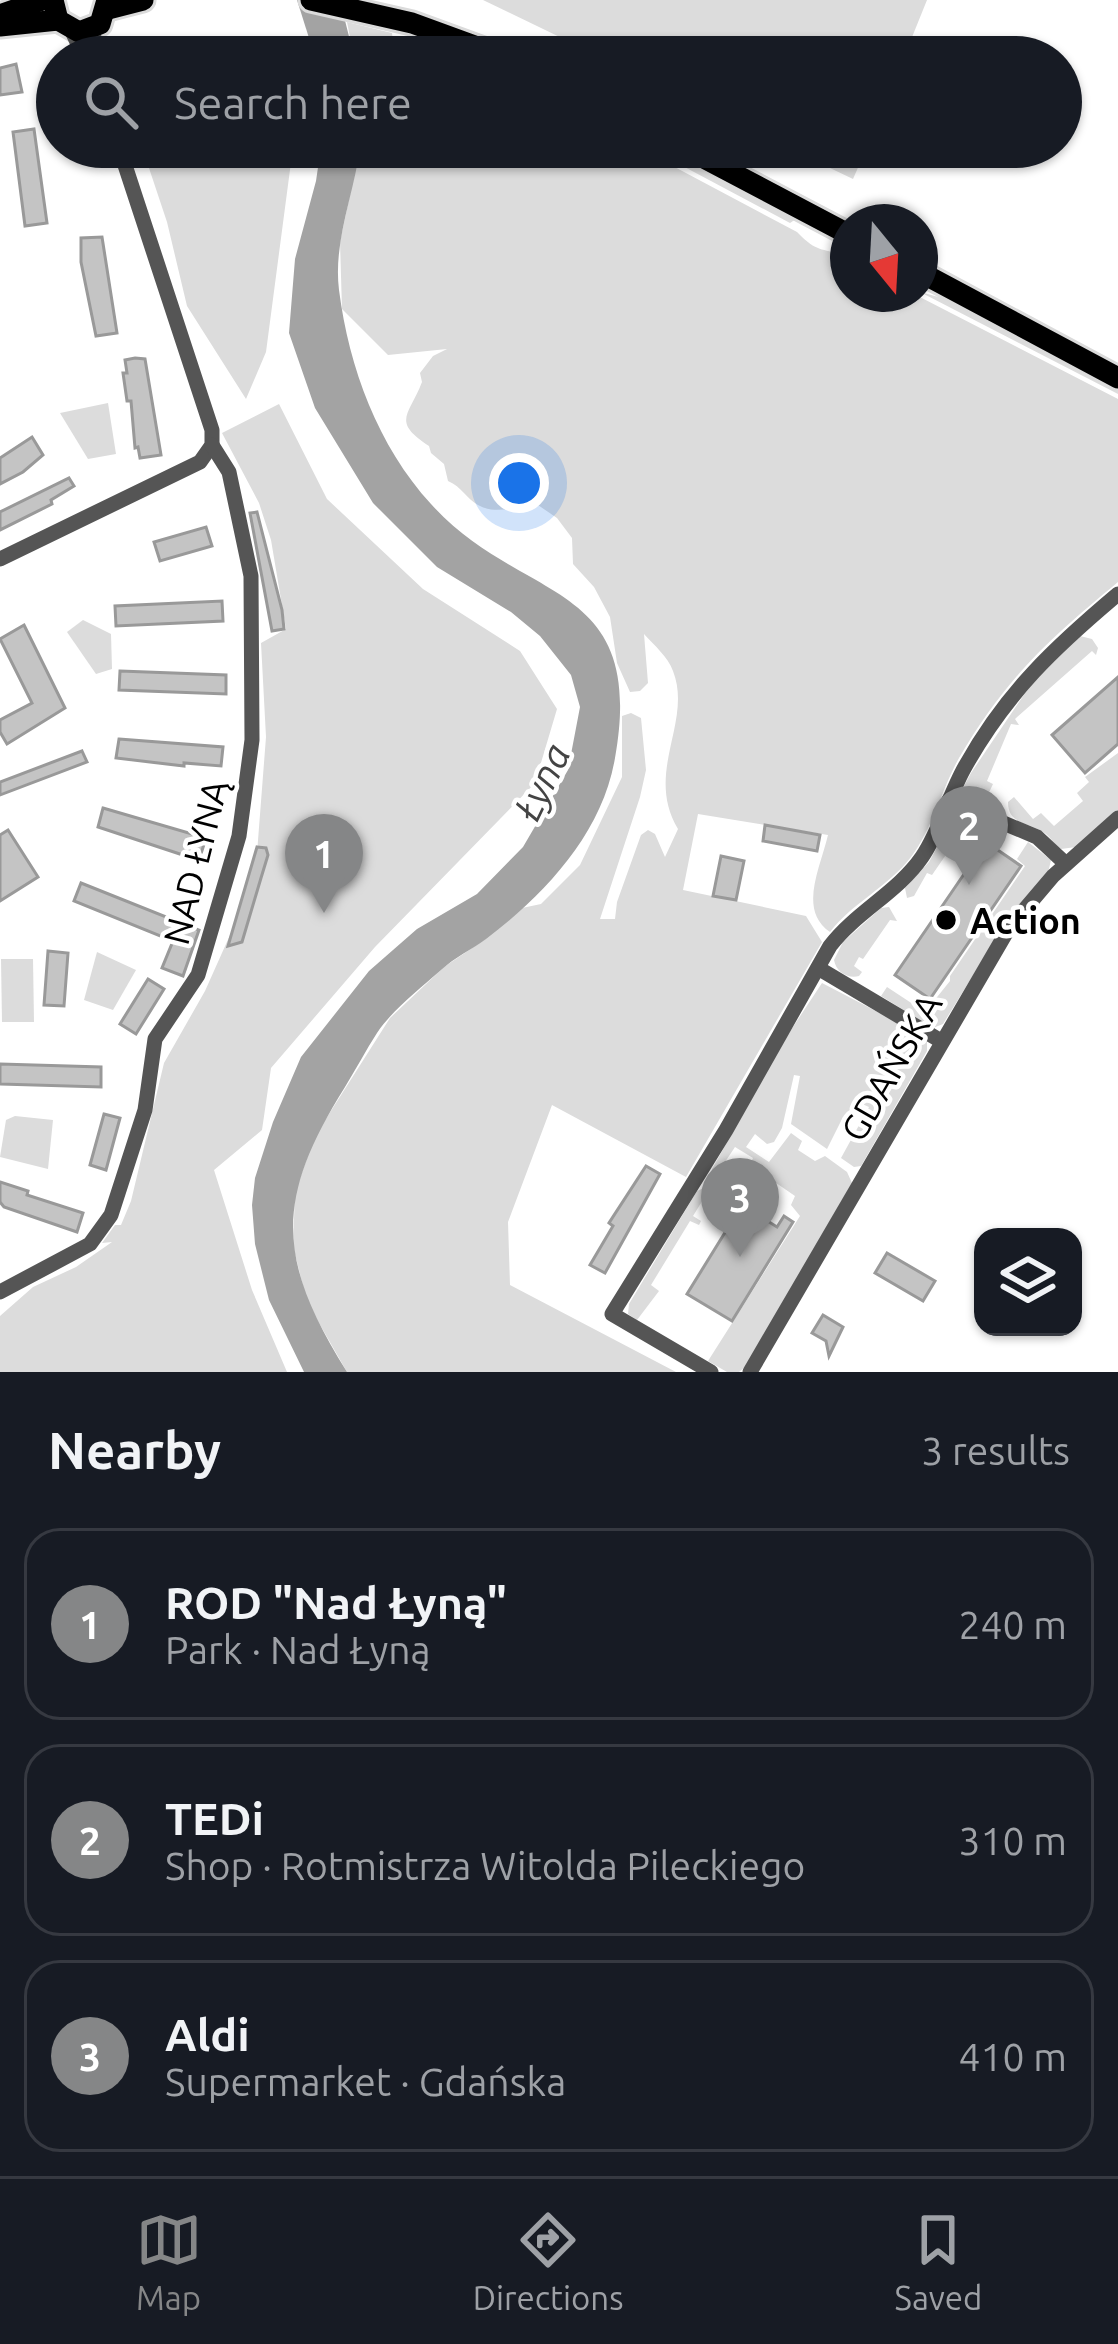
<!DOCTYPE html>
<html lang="en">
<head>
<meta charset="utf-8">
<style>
  body { margin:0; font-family:Ubuntu,sans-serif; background:#242831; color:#f1f3f6 }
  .controls { position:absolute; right:36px; bottom:36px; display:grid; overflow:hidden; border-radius:24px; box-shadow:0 3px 9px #0004 }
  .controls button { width:108px; height:108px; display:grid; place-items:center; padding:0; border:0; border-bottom:3px solid #363941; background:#171b24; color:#f1f3f6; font:60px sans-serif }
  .compass { position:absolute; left:830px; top:204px; width:108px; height:108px; border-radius:50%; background:#171b24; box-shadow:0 3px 9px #0004; rotate:162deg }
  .you { position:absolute; left:519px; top:483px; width:42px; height:42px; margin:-30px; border:9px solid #fff; border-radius:50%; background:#1a73e8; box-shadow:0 0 0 18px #1a73e833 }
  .badge { display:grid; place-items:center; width:78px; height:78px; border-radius:50%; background:#858687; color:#fff; font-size:39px; font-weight:700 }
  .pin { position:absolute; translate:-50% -99px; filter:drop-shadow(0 3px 6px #0008) }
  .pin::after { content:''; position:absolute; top:63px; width:42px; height:36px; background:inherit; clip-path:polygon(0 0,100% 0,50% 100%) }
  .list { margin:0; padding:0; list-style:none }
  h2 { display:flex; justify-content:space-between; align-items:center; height:156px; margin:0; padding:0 48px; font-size:51px }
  h2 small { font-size:39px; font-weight:400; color:#9ea1a6 }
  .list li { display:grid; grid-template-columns:78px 1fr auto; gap:36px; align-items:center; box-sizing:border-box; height:192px; margin:0 24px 24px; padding:0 24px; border:3px solid #363941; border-radius:36px }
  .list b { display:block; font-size:45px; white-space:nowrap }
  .list p { margin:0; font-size:39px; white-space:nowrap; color:#9ea1a6 }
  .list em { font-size:39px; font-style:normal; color:#9ea1a6 }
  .icon { flex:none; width:66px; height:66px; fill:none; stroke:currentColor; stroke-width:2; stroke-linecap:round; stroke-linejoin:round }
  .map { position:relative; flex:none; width:1118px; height:1372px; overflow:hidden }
  .search { position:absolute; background:#171b24; box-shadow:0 3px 9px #0004; left:36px; right:36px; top:36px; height:132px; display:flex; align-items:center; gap:30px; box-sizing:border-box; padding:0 42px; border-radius:66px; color:#9ea1a6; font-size:45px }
  .sheet { height:804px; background:#171b24 }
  nav { display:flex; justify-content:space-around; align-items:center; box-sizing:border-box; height:168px; border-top:3px solid #363941; background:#171b24; font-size:33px; color:#9ea1a6 }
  nav a { display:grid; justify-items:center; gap:6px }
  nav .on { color:#858687 }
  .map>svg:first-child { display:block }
  .green { fill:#dcdcdc }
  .water { fill:#a3a3a3 }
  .building { fill:#c4c4c4; stroke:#999; stroke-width:3 }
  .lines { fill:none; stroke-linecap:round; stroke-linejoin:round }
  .major-casing { stroke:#dbdbdb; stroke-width:27 }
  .minor { stroke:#555; stroke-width:15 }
  .major { stroke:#000; stroke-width:21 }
  .poi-dot { fill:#000; stroke:#fff; stroke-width:4.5 }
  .labels { text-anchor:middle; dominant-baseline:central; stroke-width:9; stroke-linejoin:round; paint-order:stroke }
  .street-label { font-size:36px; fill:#000; stroke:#fff }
  .poi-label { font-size:36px; font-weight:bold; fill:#000; stroke:#fff; text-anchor:start }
  .water-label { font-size:39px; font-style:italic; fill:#444; stroke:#fff }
</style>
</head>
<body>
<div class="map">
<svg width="1118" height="1372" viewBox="0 0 1118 1372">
  <rect width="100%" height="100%" fill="#fff"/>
  <!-- green -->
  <g class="green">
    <path d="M483 0H927L904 57H601Z"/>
    <path d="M347 22 392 33 393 42 400 47 403 36 412 38 409 50H414L418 40 456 57H354Z"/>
    <path d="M142 147H293L266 352 246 399 187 306 167 222Z"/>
    <path d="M360 147H625L627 155 635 157 637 147 797 232C820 256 822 245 848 259V294H914L1118 399V582C1048 640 1006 678 959 758 941 790 933 828 911 857 888 887 852 903 830 932 798 910 820 869 828 835L698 814 683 890 806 916 822 942 686 1177 552 1105 508 1222 510 1285 676 1372H347L307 1302 293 1246 295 1192 315 1136 390 1018 444 967 484 940 508 918 522 908 541 904 580 865 622 777V716L631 713 641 718 646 770 640 797 600 919H615L617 902 641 835 648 830 655 834 665 857 678 829C644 772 693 722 673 671 668 657 654 645 644 634L648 683 640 691 630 692 617 663 610 617 594 587 573 564 572 538 557 518 535 503C516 507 495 515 478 505 466 498 462 487 448 481L444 464 431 453 429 446C391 421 409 416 422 382L420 373 433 356 447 349 388 355 342 309 340 242Z"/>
    <path d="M647 147H660L796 219 790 223Z"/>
    <path d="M786 147H867L853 179Z"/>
    <path d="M920 292 946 299 1118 387V394Z"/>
    <path d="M108 403 116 454 88 459 60 413Z"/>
    <path d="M279 404 327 499 423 589 520 651 557 709 535 783 375 947 271 1068 262 1130 214 1170 252 1290 287 1372H0V1316L33 1287 76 1267 112 1242 102 1243 115 1225H121L131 1201 164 1063 205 991 255 879 266 737 261 643 286 629 271 540 259 503 222 433Z"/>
    <path d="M83 620 111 634 112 669 96 674 67 632Z"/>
    <path d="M1080 636 1092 639 1098 648 1096 655 1092 651 1015 719 1019 725 1011 724 987 781 993 784 985 801 980 804 966 799 964 786 971 773 1036 677Z"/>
    <path d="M1118 753V811L1076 847 1061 849C1055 845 1052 839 1046 834 1030 821 1008 826 1008 802L1014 797 1033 819 1041 813 1054 826 1083 801 1077 793 1089 782 1085 777Z"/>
    <path d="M956 813 965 820 948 842 952 846 932 875 927 873 914 896 907 898 905 888 929 862Z"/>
    <path d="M1028 842 1051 860 1048 873 1007 920 943 1024 933 1028 881 996 887 987 925 1012 950 981V976L1025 866 1017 859Z"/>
    <path d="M889 907 897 921 890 920 863 959 859 957 854 966 862 972 859 976C848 979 836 972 834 960L843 942 881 908Z"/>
    <path d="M97 952 136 970 113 1010 84 1000Z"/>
    <path d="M1 959H33L34 1022H2Z"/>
    <path d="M822 983 920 1034 927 1042V1051L861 1166 854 1167 841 1158 869 1107 860 1103 850 1121 843 1117 827 1149 791 1124 800 1076 794 1075 782 1128 774 1142 767 1144 755 1134 746 1147 769 1162 791 1133 802 1141 798 1150 815 1161 825 1156 847 1172 852 1183 746 1366 739 1372H727L708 1361 800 1216 791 1205 795 1196 750 1165 753 1158 735 1147 717 1174 725 1181 712 1169 787 1036Z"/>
    <path d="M15 1116 53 1120 48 1169 0 1157 6 1120Z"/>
    <path d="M704 1188 709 1190 693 1216 701 1221 699 1225 690 1221 651 1285 659 1291 637 1320 628 1314 629 1304 697 1191Z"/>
  </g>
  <!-- water -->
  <g class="water">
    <path d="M297 0H340L354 57H315Z"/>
    <path d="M321 147H360C354 195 333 241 339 290 349 368 378 446 431 504 522 605 647 577 615 758 602 834 545 894 486 939 471 950 455 957 441 970 420 989 393 1009 377 1033 366 1050 356 1069 345 1087 274 1200 277 1260 347 1372H304L269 1300 255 1244 252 1205 255 1178 273 1122 301 1057 369 971 417 929 477 894 523 847 568 770 580 707 571 675 540 636 511 612 437 567 373 503 315 408 289 333 295 259 316 181Z"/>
  </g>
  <!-- building -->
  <g class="building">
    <path d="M16 64 22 92 0 95V68Z"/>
    <path d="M34 129 47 223 25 226 13 132Z"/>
    <path d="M102 237 117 333 96 336 81 262V238Z"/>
    <path d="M135 358 145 359 161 455 140 458 138 447 135 448 131 401H127L123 373H127L125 360Z"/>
    <path d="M32 437 43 455 23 472 0 484V458Z"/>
    <path d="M69 478 74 486 51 500 52 504 0 530V512Z"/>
    <path d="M257 512 282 610 284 629 272 631 250 513Z"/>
    <path d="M206 527 212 546 160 561 154 542Z"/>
    <path d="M222 601 223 621 116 626 115 606Z"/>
    <path d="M24 625 65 708 7 744 0 732V720L32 703 0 639Z"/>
    <path d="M120 671 226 675V694L119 690Z"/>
    <path d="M1118 677V744L1085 773 1052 735Z"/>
    <path d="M119 739 223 747 221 766 184 763V766L116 758Z"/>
    <path d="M82 751 87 762 0 795V782Z"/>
    <path d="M103 808 206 838 200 857 190 854 189 857 98 827Z"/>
    <path d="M765 825 820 835 817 851 763 841Z"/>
    <path d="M8 830 38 877 0 901V835Z"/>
    <path d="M986 842 1021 866 930 999 895 975Z"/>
    <path d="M257 847 266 848 268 855 261 878 242 942 228 946Z"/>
    <path d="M721 856 744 861 736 900 713 896Z"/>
    <path d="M81 883 199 930 183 976 162 968 173 941 74 901Z"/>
    <path d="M48 951 68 953 64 1006 44 1005Z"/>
    <path d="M148 979 164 989 136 1034 120 1024Z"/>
    <path d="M0 1064 101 1067V1087L0 1084Z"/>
    <path d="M104 1114 120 1118 106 1170 90 1165Z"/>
    <path d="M646 1166 660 1174 605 1273 590 1265 613 1226 609 1223Z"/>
    <path d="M0 1182 28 1191 27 1195 83 1213 77 1232 4 1207 0 1202Z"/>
    <path d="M742 1205 777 1227 784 1216 793 1222 732 1321 687 1294Z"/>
    <path d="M887 1253 935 1281 923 1301 875 1273Z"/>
    <path d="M823 1315 843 1327 829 1356 826 1341 812 1333Z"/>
  </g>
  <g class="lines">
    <!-- major casing -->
    <g class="major-casing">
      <g id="major">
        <path d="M53 0 58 20 79 32 100 24 107 0"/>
        <path d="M311 0 412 23 505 57"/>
        <path d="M108 9 143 0"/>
        <path d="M0 15 42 0"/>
        <path d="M0 26 58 20"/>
        <path d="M683 147 848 234"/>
        <path d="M920 272 1118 378"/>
      </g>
    </g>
    <!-- minor -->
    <g class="minor">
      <path d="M93 29 96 57"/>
      <path d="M72 31 84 57"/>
      <path d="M0 559 200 462 212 445V430L119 147"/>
      <path d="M949 800 1037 837 1066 864"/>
      <path d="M818 968 941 1041"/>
      <path d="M0 1292 90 1244 111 1215 145 1110 155 1039 198 975 239 836 252 740 251 576 229 472 212 445"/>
      <path d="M711 1372 612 1314 726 1130 830 946C856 912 898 892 922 857 941 829 949 794 966 765 1007 692 1055 647 1118 594"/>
      <path d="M750 1372 1009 928 1053 876 1118 818"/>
    </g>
    <!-- major -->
    <use href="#major" class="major"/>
  </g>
  <!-- markers -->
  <circle class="poi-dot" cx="946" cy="920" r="12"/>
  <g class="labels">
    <!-- street labels -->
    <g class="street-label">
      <text transform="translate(195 862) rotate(-76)">NAD ŁYNĄ</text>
      <text transform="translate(891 1067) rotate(-60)">GDAŃSKA</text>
    </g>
    <!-- poi labels -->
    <g class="poi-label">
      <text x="970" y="920">Action</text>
    </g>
    <!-- water labels -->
    <g class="water-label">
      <text transform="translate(541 782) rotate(-64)">Łyna</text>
    </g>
  </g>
</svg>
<div class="controls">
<button><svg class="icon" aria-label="layers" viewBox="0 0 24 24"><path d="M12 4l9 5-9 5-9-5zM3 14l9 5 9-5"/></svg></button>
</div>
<svg class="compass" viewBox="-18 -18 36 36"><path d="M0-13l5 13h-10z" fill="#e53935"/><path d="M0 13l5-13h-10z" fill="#9ea1a6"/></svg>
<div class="you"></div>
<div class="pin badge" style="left:324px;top:913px">1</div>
<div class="pin badge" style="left:969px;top:885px">2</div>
<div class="pin badge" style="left:740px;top:1257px">3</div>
<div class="search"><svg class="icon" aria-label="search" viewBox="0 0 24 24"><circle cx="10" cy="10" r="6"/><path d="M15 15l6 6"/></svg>Search here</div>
</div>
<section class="sheet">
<h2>Nearby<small>3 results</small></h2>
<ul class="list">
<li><span class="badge">1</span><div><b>ROD &quot;Nad Łyną&quot;</b><p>Park · Nad Łyną</p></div><em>240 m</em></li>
<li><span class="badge">2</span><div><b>TEDi</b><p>Shop · Rotmistrza Witolda Pileckiego</p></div><em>310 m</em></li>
<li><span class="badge">3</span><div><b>Aldi</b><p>Supermarket · Gdańska</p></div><em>410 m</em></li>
</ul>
</section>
<nav>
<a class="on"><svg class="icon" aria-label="map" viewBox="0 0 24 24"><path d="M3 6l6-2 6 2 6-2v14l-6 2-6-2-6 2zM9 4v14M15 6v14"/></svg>Map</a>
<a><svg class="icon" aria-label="directions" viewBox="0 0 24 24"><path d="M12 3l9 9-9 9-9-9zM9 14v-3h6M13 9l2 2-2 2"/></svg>Directions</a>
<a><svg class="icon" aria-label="saved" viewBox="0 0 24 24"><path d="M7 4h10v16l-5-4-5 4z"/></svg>Saved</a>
</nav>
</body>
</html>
